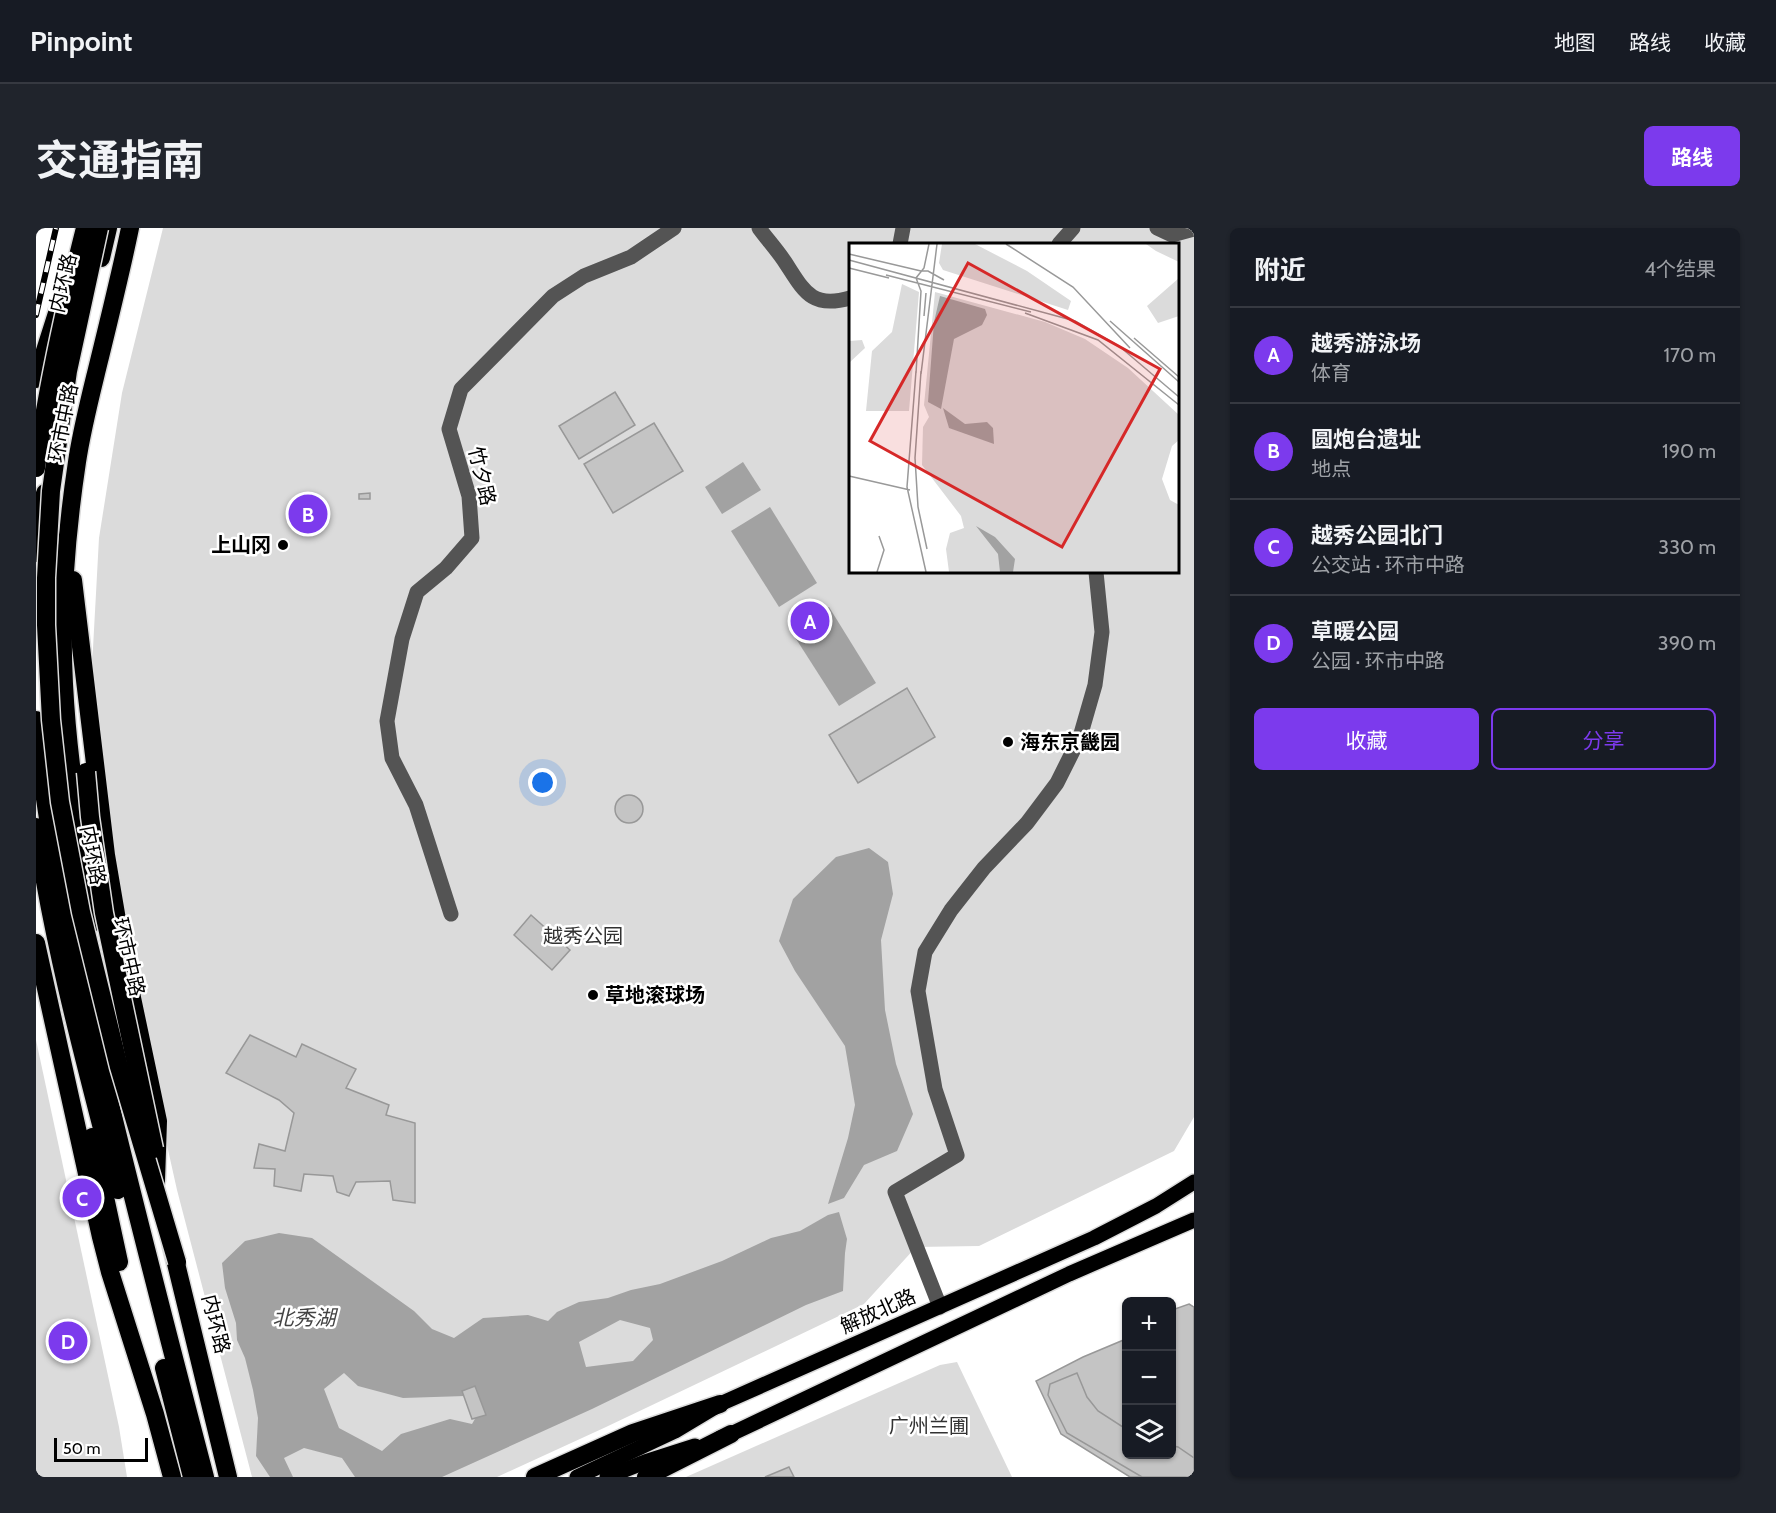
<!DOCTYPE html>
<html lang="zh">
<head>
<meta charset="utf-8">
<style>
  body { margin:0; font-family:Cabin,"Noto Sans SC",sans-serif; background:#20242c; color:#f1f3f6 }
  .controls { position:absolute; right:18px; bottom:18px; display:grid; overflow:hidden; border-radius:9px; box-shadow:0 2px 4px #0004 }
  .controls button { width:54px; height:54px; display:grid; place-items:center; padding:0; border:0; border-bottom:2px solid #363941; background:#171b24; color:#f1f3f6; font:30px sans-serif }
  .scale { position:absolute; left:18px; bottom:15px; width:94px; box-sizing:border-box; padding-left:6px; border:3px solid #000; border-top:0; font-size:16px; line-height:21px; white-space:nowrap; color:#000; -webkit-text-stroke:4px #fff; paint-order:stroke }
  .you { position:absolute; left:507px; top:555px; width:21px; height:21px; margin:-15px; border:4px solid #fff; border-radius:50%; background:#1a73e8; box-shadow:0 0 0 9px #1a73e833 }
  .badge { display:grid; place-items:center; width:39px; height:39px; border-radius:50%; background:#7c3aed; color:#fff; font-size:20px; font-weight:700 }
  .pin { position:absolute; translate:-50% -50%; border:3px solid #fff; box-shadow:0 2px 6px #0006 }
  .list { margin:0; padding:0; list-style:none }
  h2 { display:flex; justify-content:space-between; align-items:center; height:78px; margin:0; padding:0 24px; font-size:26px }
  h2 small { font-size:20px; font-weight:400; color:#9ea1a6 }
  .list li { display:grid; grid-template-columns:39px 1fr auto; gap:18px; align-items:center; box-sizing:border-box; height:96px; padding:0 24px; border-top:2px solid #363941 }
  .list b { display:block; font-size:22px; white-space:nowrap }
  .list p { margin:0; font-size:20px; white-space:nowrap; color:#9ea1a6 }
  .list em { font-size:20px; font-style:normal; color:#9ea1a6 }
  .actions { display:flex; gap:12px; padding:18px 24px }
  .actions a { flex:1; padding:14px 0; border:2px solid #7c3aed; border-radius:9px; text-align:center; font-size:21px; color:#7c3aed }
  .actions .main { background:#7c3aed; color:#fff }
  .icon { flex:none; width:33px; height:33px; fill:none; stroke:currentColor; stroke-width:2; stroke-linecap:round; stroke-linejoin:round }
  .map { position:relative; flex:none; width:1158px; height:1249px; overflow:hidden; border-radius:9px }
  header { display:flex; align-items:center; gap:36px; box-sizing:border-box; height:84px; padding:0 30px; background:#171b24; border-bottom:2px solid #363941 }
  header strong { font-size:28px }
  nav { display:flex; gap:33px; margin-inline-start:auto; font-size:21px }
  .intro { display:flex; align-items:center; justify-content:space-between; box-sizing:border-box; height:144px; padding:0 36px }
  h1 { margin:0; font-size:42px }
  .button { padding:15px 27px; border-radius:9px; background:#7c3aed; color:#fff; font-size:21px; font-weight:700 }
  main { display:flex; gap:36px; padding:0 36px }
  aside { flex:1; background:#171b24; border-radius:9px; box-shadow:0 2px 4px #0004 }
  .map>svg:first-child { display:block }
  .green { fill:#dbdbdb; fill-rule:evenodd }
  .water { fill:#a2a2a2; fill-rule:evenodd }
  .building { fill:#c4c4c4; stroke:#989898; stroke-width:1.5 }
  .lines { fill:none; stroke-linecap:round; stroke-linejoin:round }
  .major-casing { stroke:#dbdbdb; stroke-width:18 }
  .highway-casing { stroke:#dbdbdb; stroke-width:21 }
  .minor { stroke:#545454; stroke-width:15 }
  .major { stroke:#000; stroke-width:15 }
  .highway { stroke:#000; stroke-width:18 }
  .rail-casing { stroke:#000; stroke-width:6 }
  .rail { stroke:#fff; stroke-width:4; stroke-dasharray:11; stroke-linecap:butt }
  .highway-bridge-casing { stroke:#dbdbdb; stroke-width:21; stroke-linecap:butt }
  .highway-bridge { stroke:#000; stroke-width:18 }
  .poi-dot { fill:#000; stroke:#fff; stroke-width:2 }
  .labels { text-anchor:middle; dominant-baseline:central; stroke-width:5; stroke-linejoin:round; paint-order:stroke }
  .street-label { font-size:20px; fill:#000; stroke:#fff }
  .poi-label { font-size:20px; font-weight:bold; fill:#000; stroke:#fff; text-anchor:start }
  .park-label { font-size:20px; fill:#323232; stroke:#fff }
  .water-label { font-size:21px; font-style:italic; fill:#434343; stroke:#fff }
  .inset-road { fill:none; stroke:#999; stroke-width:1.5 }
  .view { fill:#d62828; fill-opacity:0.15; stroke:#d62828; stroke-width:3 }
  .inset-edge { fill:none; stroke:#000; stroke-width:3 }
</style>
</head>
<body>
<header>
<strong>Pinpoint</strong>
<nav><a>地图</a><a>路线</a><a>收藏</a></nav>
</header>
<div class="intro"><h1>交通指南</h1><a class="button">路线</a></div>
<main>
<div class="map">
<svg width="1158" height="1249" viewBox="0 0 1158 1249">
  <rect width="100%" height="100%" fill="#fff"/>
  <!-- green -->
  <g class="green">
    <path d="M127 0H1158V889L1138 923 943 1018 880 1019 828 1076 570 1199 461 1249H216L141 962 104 796 85 702 55 457 63 310 86 165ZM814 16H1142V344H814Z"/>
    <path d="M0 812 83 1199 91 1249H0Z"/>
    <path d="M921 1134 976 1249H650L904 1137Z"/>
  </g>
  <!-- water -->
  <g class="water">
    <path d="M707 234 725 262 686 286 669 259Z"/>
    <path d="M734 279 781 355 743 379 695 303Z"/>
    <path d="M793 379 840 455 803 478 755 403Z"/>
    <path d="M833 620 852 634 857 666 845 712 849 782 860 836 877 886 861 923 828 937 808 970 792 976 812 910 819 877 809 818 759 743 743 713 757 671 800 629Z"/>
    <path d="M803 984 811 1011 809 1025 807 1063 770 1077 556 1181 406 1249H319L306 1230 268 1220 248 1230 257 1249H234L220 1228 222 1190 217 1162 209 1130 201 1112 200 1095 189 1060 186 1035 209 1013 243 1005 276 1010 378 1083 396 1101 418 1110 447 1090 492 1087 512 1093 521 1084 543 1074 572 1070 595 1062 624 1056 686 1033 735 1010 764 1003 792 987ZM584 1092 614 1100 617 1112 597 1133 550 1139 543 1114ZM308 1145 322 1158 367 1170 429 1168 440 1189 436 1196 414 1191 365 1206 346 1223 303 1200 288 1161Z"/>
  </g>
  <!-- building -->
  <g class="building">
    <path d="M579 164 599 197 543 231 523 198Z"/>
    <path d="M618 195 647 243 577 285 548 236Z"/>
    <path d="M334 265V271H323V266Z"/>
    <path d="M871 460 899 509 822 555 793 507Z"/>
    <circle cx="593" cy="581" r="14"/>
    <path d="M495 687 534 722 516 742 478 707Z"/>
    <path d="M214 807 260 829 266 816 320 841 310 860 353 877 350 887 379 895V975L357 972 354 953 320 954 313 968 301 964 297 948 268 946 265 963 238 958 239 941 218 940 223 916 249 923 258 885 243 872 190 845Z"/>
    <path d="M1153 1076 1158 1079V1249H1094L1025 1206 1000 1153 1047 1129 1090 1111V1226H1136V1082Z"/>
    <path d="M1041 1145 1051 1169 1062 1183 1090 1201V1226H1136V1218L1142 1219 1158 1230V1249H1106L1031 1205 1012 1167 1014 1156Z"/>
    <path d="M439 1158 450 1187 436 1191 426 1163Z"/>
    <path d="M753 1239 758 1249H729Z"/>
  </g>
  <g class="lines">
    <!-- major casing -->
    <g class="major-casing">
      <g id="major">
        <path d="M684 1210 695 1206 1033 1046 1158 992"/>
        <path d="M541 1249 639 1203 684 1176 1058 1010 1120 978 1158 954"/>
        <path d="M571 1249 609 1234 659 1218"/>
      </g>
    </g>
    <!-- highway casing -->
    <g class="highway-casing">
      <g id="highway">
        <path d="M65 30 72 0"/>
        <path d="M0 151 22 82"/>
        <path d="M0 325 9 265"/>
        <path d="M37 352 70 627 87 727 122 893 120 953"/>
        <path d="M0 492C9 606 36 716 62 826 96 968 132 1108 169 1249"/>
        <path d="M0 599C18 722 51 842 82 962"/>
        <path d="M62 694C45 616 32 536 28 456 24 382 30 307 41 234 46 200 55 166 63 133 74 88 85 44 94 0"/>
        <path d="M0 715 65 1009 74 1044 119 1186 136 1249"/>
        <path d="M56 909 83 1034"/>
        <path d="M136 1019 192 1249"/>
        <path d="M128 1140 156 1249"/>
        <path d="M499 1249 597 1205 684 1176"/>
        <path d="M610 1249 695 1206"/>
      </g>
    </g>
    <!-- minor -->
    <g class="minor">
      <path d="M723 0C731 11 741 22 749 34 768 63 775 81 814 70"/>
      <path d="M1121 0 1136 7 1158 1"/>
      <path d="M864 16 867 0"/>
      <path d="M1023 16 1037 0"/>
      <path d="M415 686 380 577 356 530 351 493 366 411 381 364 410 340 436 310 433 268 413 201 425 161 517 68 548 48 595 29 638 0"/>
      <path d="M904 1079 859 964 921 927 899 861 882 763 889 724 915 682 948 640 991 595 1021 555 1044 509 1059 457 1066 404 1060 344"/>
    </g>
    <!-- major -->
    <use href="#major" class="major"/>
    <!-- highway -->
    <use href="#highway" class="highway"/>
    <!-- rail casing -->
    <g class="rail-casing">
      <path id="rail" d="M0 87 20 0"/>
    </g>
    <!-- rail -->
    <use href="#rail" class="rail"/>
    <!-- highway-bridge casing -->
    <g class="highway-bridge-casing">
      <g id="highway-bridge">
        <path d="M63 0 32 143 15 263 10 350V397L15 492 24 574 45 684 83 839 141 1034"/>
        <path d="M0 240C11 159 29 79 49 0"/>
        <path d="M50 544 54 589 68 685 118 921"/>
      </g>
    </g>
    <!-- highway-bridge -->
    <use href="#highway-bridge" class="highway-bridge"/>
  </g>
  <!-- markers -->
  <g class="poi-dot">
    <circle cx="247" cy="317" r="6"/>
    <circle cx="972" cy="514" r="6"/>
    <circle cx="557" cy="767" r="6"/>
  </g>
  <g class="labels">
    <!-- street labels -->
    <g class="street-label">
      <text transform="translate(27 55) rotate(-77)">内环路</text>
      <text transform="translate(27 195) rotate(-79)">环市中路</text>
      <text transform="translate(446 248) rotate(77)">竹夕路</text>
      <text transform="translate(57 627) rotate(79)">内环路</text>
      <text transform="translate(93 729) rotate(77)">环市中路</text>
      <text transform="translate(842 1083) rotate(-24)">解放北路</text>
      <text transform="translate(180 1096) rotate(76)">内环路</text>
    </g>
    <!-- poi labels -->
    <g class="poi-label">
      <text x="235" y="317" text-anchor="end">上山冈</text>
      <text x="984" y="514">海东京畿园</text>
      <text x="569" y="767">草地滚球场</text>
    </g>
    <!-- park labels -->
    <g class="park-label">
      <text x="547" y="708">越秀公园</text>
      <text x="893" y="1198">广州兰圃</text>
    </g>
    <!-- water labels -->
    <g class="water-label">
      <text x="268" y="1089">北秀湖</text>
    </g>
  </g>
  <!-- overview -->
  <g transform="translate(813 15)">
    <rect width="330" height="330" fill="#fff"/>
    <path d="M93 1H126L178 28 222 58 219 67 94 27 90 20ZM297 1H330V19L307 8ZM330 35V73L309 80 298 63ZM53 41 70 49 60 168H17L23 108 43 89ZM86 49 196 79 236 96 279 125 330 172V197L323 203 313 236 321 257 330 262V329H100L97 306 101 290 115 285 112 273 73 222 74 184 80 174 75 162ZM13 97 16 105 0 120V98Z" fill="#dbdbdb"/>
    <path d="M91 53 136 66 138 72 133 82 105 96 92 166 79 159 85 79ZM94 165 116 181 138 179 144 185 145 201 100 185ZM127 283 146 294 166 316 164 329H151L149 311Z" fill="#a2a2a2"/>
    <path class="inset-road" d="M157 1 224 44 281 105M0 11 72 28M0 17 226 78 270 103 330 154M0 25 40 35M72 28H79L95 37M37 32 182 69M176 70 249 97 330 162M75 73 77 50M261 78 330 139M285 95 330 134M67 128 58 244 77 329M72 128 66 215 69 264 78 306M67 130 72 48 67 35 75 25 80 1M72 131 88 1M0 233 61 247M28 329 35 307 30 293"/>
    <path class="view" d="M119 20 311 126 213 304 21 198Z"/>
    <rect width="330" height="330" class="inset-edge"/>
  </g>
</svg>
<div class="controls">
<button>+</button>
<button>−</button>
<button><svg class="icon" aria-label="layers" viewBox="0 0 24 24"><path d="M12 4l9 5-9 5-9-5zM3 14l9 5 9-5"/></svg></button>
</div>
<div class="scale">50 m</div>
<div class="you"></div>
<div class="pin badge" style="left:774px;top:393px">A</div>
<div class="pin badge" style="left:272px;top:286px">B</div>
<div class="pin badge" style="left:46px;top:970px">C</div>
<div class="pin badge" style="left:32px;top:1113px">D</div>
</div>
<aside>
<h2>附近<small>4个结果</small></h2>
<ul class="list">
<li><span class="badge">A</span><div><b>越秀游泳场</b><p>体育</p></div><em>170 m</em></li>
<li><span class="badge">B</span><div><b>圆炮台遗址</b><p>地点</p></div><em>190 m</em></li>
<li><span class="badge">C</span><div><b>越秀公园北门</b><p>公交站 · 环市中路</p></div><em>330 m</em></li>
<li><span class="badge">D</span><div><b>草暖公园</b><p>公园 · 环市中路</p></div><em>390 m</em></li>
</ul>
<div class="actions"><a class="main">收藏</a><a>分享</a></div>
</aside>
</main>
</body>
</html>
